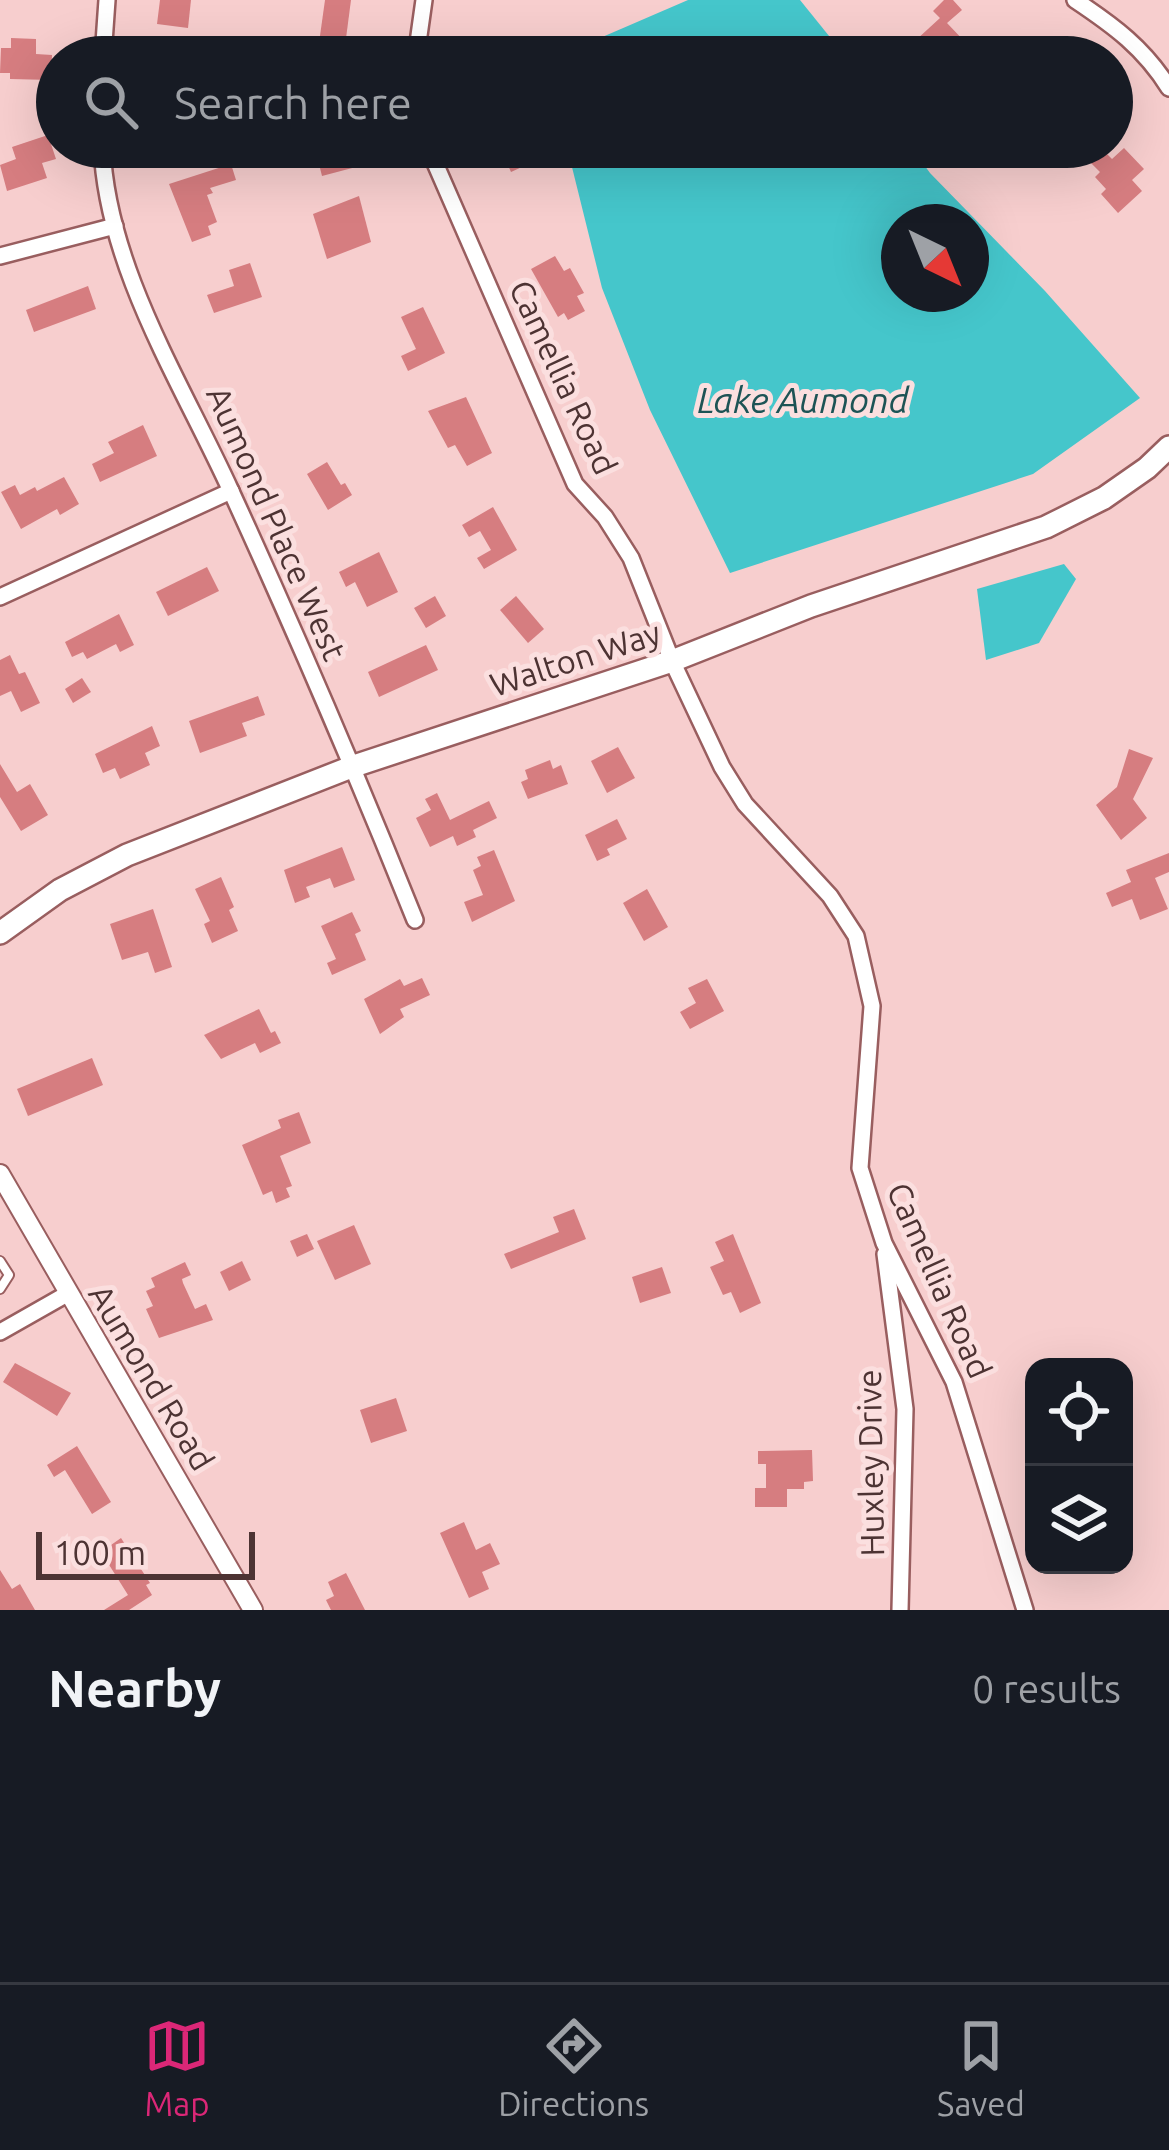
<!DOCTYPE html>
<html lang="en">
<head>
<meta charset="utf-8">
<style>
  body { margin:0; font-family:Ubuntu,sans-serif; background:#242831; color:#f1f3f6 }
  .controls { position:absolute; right:36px; bottom:36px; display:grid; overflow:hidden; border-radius:24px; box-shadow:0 12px 48px #0002 }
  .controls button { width:108px; height:108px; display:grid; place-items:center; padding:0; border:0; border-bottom:3px solid #363941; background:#171b24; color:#f1f3f6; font:60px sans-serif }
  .compass { position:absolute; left:881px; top:204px; width:108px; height:108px; border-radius:50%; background:#171b24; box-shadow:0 12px 48px #0002; rotate:137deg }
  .scale { position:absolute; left:36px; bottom:30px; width:219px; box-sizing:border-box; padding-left:12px; border:6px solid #4d3333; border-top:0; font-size:33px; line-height:42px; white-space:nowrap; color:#4d3333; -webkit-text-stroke:9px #fbdfdf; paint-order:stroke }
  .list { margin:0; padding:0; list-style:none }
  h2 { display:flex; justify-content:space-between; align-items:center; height:156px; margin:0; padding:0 48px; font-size:51px }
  h2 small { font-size:39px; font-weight:400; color:#9ea1a6 }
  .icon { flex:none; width:66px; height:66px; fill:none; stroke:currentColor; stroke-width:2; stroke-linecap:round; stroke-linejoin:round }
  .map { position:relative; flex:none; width:1169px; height:1610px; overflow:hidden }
  .search { position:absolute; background:#171b24; box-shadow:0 12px 48px #0002; left:36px; right:36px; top:36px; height:132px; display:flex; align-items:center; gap:30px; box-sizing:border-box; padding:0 42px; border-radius:66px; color:#9ea1a6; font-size:45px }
  .sheet { height:372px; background:#171b24 }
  nav { display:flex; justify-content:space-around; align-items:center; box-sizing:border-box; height:168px; border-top:3px solid #363941; background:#171b24; font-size:33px; color:#9ea1a6 }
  nav a { display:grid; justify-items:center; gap:6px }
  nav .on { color:#db2777 }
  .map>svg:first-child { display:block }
  .water { fill:#45c6cb; fill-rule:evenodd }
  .building { fill:#d67d80 }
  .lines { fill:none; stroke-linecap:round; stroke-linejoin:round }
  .service-casing { stroke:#995e5f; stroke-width:12 }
  .minor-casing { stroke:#995e5f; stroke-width:20 }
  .tertiary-casing { stroke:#995e5f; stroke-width:22 }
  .secondary-casing { stroke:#995e5f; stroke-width:26 }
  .service { stroke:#fff; stroke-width:8 }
  .minor { stroke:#fff; stroke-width:15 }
  .tertiary { stroke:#fff; stroke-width:18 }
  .secondary { stroke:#fff; stroke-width:21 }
  .labels { text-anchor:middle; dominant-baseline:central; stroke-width:10; stroke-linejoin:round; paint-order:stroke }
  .street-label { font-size:33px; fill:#4d3333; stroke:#fbdfdf }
  .water-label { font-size:36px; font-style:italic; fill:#1d5355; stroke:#fbdfdf }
</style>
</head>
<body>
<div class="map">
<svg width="1169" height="1610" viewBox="0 0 1169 1610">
  <rect width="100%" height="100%" fill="#f7cece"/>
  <!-- water -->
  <g class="water">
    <path d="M688 0H800L846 57H556Z"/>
    <path d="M567 147H911L930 173 1045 291 1140 398 1033 474 730 573 650 410 602 288ZM971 222V294H899V222Z"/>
    <path d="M1064 564 1076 579 1039 643 986 660 977 589Z"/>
  </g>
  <!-- building -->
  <g class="building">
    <path d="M160 0H191L188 28 157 24Z"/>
    <path d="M325 0H351L345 46 319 43Z"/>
    <path d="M944 0H953L962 10 947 23 966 43 951 57H932L916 40 940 18 933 11Z"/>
    <path d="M501 37 502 57H482L481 38Z"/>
    <path d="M11 38 36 39V54L52 55 51 80 10 79V73H0L1 48H11Z"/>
    <path d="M48 135 56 159 42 163 47 178 7 191 0 165 16 159 12 147Z"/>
    <path d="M326 147H351L356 167 322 176 318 160 328 157Z"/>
    <path d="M500 147H542L546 156 511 172Z"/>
    <path d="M1036 147H1071L1052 164Z"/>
    <path d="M1124 148 1144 169 1132 180 1142 191 1118 213 1101 194 1106 189 1095 177 1100 172 1091 163 1104 151 1112 159Z"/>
    <path d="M231 164 236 180 210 188 213 193 207 195 217 222 208 226 211 235 192 242 169 184Z"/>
    <path d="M359 196 371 242 327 259 313 214Z"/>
    <path d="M555 256 564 271 570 268 584 293 577 296 585 311 568 320 564 313 558 317 531 269Z"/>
    <path d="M250 263 262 297 214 313 207 295 234 286 229 270Z"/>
    <path d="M88 286 96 309 34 332 26 310Z"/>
    <path d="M423 307 445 353 408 371 401 356 416 349 401 317Z"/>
    <path d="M466 397 492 453 467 466 455 445 448 448 428 411Z"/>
    <path d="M143 425 157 456 100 482 92 464 114 453 108 442Z"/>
    <path d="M327 462 341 485 345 483 352 495 328 510 307 474Z"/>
    <path d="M64 477 79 504 60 515 57 509 21 529 1 492 15 485 20 495 35 487 37 491Z"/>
    <path d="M493 507 517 550 484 569 477 558 491 550 480 531 469 537 462 525Z"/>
    <path d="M379 552 398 592 367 607 355 582 346 587 339 572Z"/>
    <path d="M207 567 219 591 168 616 156 592Z"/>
    <path d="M435 596 446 616 426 628 414 608Z"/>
    <path d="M516 596 544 629 528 643 500 610Z"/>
    <path d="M119 614 134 645 120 652 116 644 87 659 83 652 72 657 65 642Z"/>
    <path d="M426 645 438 670 379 697 368 672Z"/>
    <path d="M10 655 19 674 25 672 40 703 21 712 11 691 0 696V660Z"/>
    <path d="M82 678 91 692 73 703 65 689Z"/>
    <path d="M258 696 265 715 242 723 247 736 200 753 189 721Z"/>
    <path d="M152 726 160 746 145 753 150 765 120 779 115 768 103 773 95 754Z"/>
    <path d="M618 747 635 778 607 793 591 761Z"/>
    <path d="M1129 749 1153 758 1133 799 1147 818 1121 840 1096 805 1117 787Z"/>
    <path d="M550 760 553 769 561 765 568 784 528 799 521 782 528 779 525 770Z"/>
    <path d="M0 764 17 792 30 784 48 815 21 831 0 797Z"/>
    <path d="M437 793 450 820 489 801 497 818 473 830 476 837 457 846 453 836 430 847 416 818 431 810 425 799Z"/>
    <path d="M617 819 627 839 607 849 610 855 597 861 585 835Z"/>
    <path d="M342 847 355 880 334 888 330 878 306 887 310 897 295 903 284 870Z"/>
    <path d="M494 850 515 901 472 922 464 902 483 895 473 870 481 866 477 857Z"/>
    <path d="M1169 853V872L1155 878 1168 909 1140 920 1132 899 1112 907 1106 893 1131 882 1126 870Z"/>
    <path d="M221 877 234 907 229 910 238 931 212 943 204 924 210 921 195 889Z"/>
    <path d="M647 889 668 927 644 941 623 903Z"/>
    <path d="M153 909 172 967 155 973 148 952 122 960 110 924Z"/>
    <path d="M352 912 361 931 355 934 366 960 332 975 327 963 336 959 321 926Z"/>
    <path d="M422 978 430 995 400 1009 404 1017 380 1034 364 999 400 979 404 986Z"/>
    <path d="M707 979 724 1011 690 1029 680 1012 696 1003 688 988Z"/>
    <path d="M259 1009 271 1033 275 1031 281 1043 260 1053 255 1043 221 1059 204 1035Z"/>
    <path d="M92 1058 103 1085 28 1116 17 1089Z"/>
    <path d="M299 1112 311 1143 280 1156 292 1186 286 1188 290 1197 276 1203 272 1191 263 1195 242 1145 281 1128 278 1120Z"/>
    <path d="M574 1209 586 1239 511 1269 504 1254 559 1232 553 1217Z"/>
    <path d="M354 1225 371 1264 335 1280 317 1241Z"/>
    <path d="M307 1234 314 1249 297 1257 290 1241Z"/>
    <path d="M733 1234 761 1303 740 1313 731 1292 723 1295 710 1267 724 1261 715 1242Z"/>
    <path d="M242 1261 251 1280 229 1291 220 1272Z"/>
    <path d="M185 1262 191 1275 182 1279 183 1283 195 1309 206 1304 213 1320 159 1338 146 1309 153 1306 146 1291 155 1287 151 1278Z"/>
    <path d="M662 1267 671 1293 640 1303 632 1277Z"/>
    <path d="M15 1363 71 1393 57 1416 3 1382Z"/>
    <path d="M396 1398 407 1431 371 1443 360 1410Z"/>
    <path d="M77 1446 111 1502 92 1514 65 1470 54 1477 47 1465Z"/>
    <path d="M812 1450 813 1481 804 1482V1489H787V1507H755V1488H766V1464H758V1451Z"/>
    <path d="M464 1522 476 1550 490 1543 500 1564 482 1572 489 1589 469 1598 440 1533Z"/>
    <path d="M121 1538 150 1583 146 1585 152 1595 129 1610H104L128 1595 101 1552Z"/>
    <path d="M0 1570 12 1589 20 1584 35 1610H0Z"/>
    <path d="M346 1573 365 1610H331L326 1600 334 1596 328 1582Z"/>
  </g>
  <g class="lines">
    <!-- service casing -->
    <g class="service-casing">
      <path id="service" d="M0 1261 9 1275 0 1289"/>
    </g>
    <!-- minor casing -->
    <g class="minor-casing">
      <g id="minor">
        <path d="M1075 0C1114 26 1144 48 1169 88"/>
        <path d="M103 57 107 0"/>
        <path d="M416 57 424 0"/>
        <path d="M102 147C107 267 181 382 230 489 295 631 357 775 415 920"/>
        <path d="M428 147 575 484 605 517 631 558 672 661 722 767 745 804 830 896 856 936 872 1006 860 1168 884 1243 954 1382 1025 1610"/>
        <path d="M0 256 115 226"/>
        <path d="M0 597 231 491"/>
        <path d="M885 1254 905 1409 900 1610"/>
        <path d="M0 1332 67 1294"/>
      </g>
    </g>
    <!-- tertiary casing -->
    <g class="tertiary-casing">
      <path id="tertiary" d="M0 1174 253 1610"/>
    </g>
    <!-- secondary casing -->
    <g class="secondary-casing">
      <path id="secondary" d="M0 933 60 890 127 855 354 766 672 661 811 606 1046 527 1104 498 1147 468 1169 447"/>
    </g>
    <!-- service -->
    <use href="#service" class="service"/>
    <!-- minor -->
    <use href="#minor" class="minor"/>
    <!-- tertiary -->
    <use href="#tertiary" class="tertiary"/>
    <!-- secondary -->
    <use href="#secondary" class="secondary"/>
  </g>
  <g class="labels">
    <!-- street labels -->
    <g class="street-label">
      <text transform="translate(564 377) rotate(65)">Camellia Road</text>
      <text transform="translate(277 523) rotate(66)">Aumond Place West</text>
      <text transform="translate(575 658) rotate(-18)">Walton Way</text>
      <text transform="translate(940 1280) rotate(66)">Camellia Road</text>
      <text transform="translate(152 1377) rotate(59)">Aumond Road</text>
      <text transform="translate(870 1463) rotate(-91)">Huxley Drive</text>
    </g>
    <!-- water labels -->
    <g class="water-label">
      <text x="803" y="399">Lake Aumond</text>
    </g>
  </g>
</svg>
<div class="controls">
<button><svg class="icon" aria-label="locate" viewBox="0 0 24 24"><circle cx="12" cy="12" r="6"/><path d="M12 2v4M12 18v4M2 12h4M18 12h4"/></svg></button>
<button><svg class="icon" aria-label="layers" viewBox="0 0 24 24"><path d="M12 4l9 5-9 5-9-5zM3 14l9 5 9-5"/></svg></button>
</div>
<svg class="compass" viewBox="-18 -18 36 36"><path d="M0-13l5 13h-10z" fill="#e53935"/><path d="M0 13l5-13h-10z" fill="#9ea1a6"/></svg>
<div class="scale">100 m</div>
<div class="search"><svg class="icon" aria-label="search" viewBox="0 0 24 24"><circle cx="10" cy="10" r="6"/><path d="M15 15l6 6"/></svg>Search here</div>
</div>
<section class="sheet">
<h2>Nearby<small>0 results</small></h2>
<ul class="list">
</ul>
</section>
<nav>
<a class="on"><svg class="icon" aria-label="map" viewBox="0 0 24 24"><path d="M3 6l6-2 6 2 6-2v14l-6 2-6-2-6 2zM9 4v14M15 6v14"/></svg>Map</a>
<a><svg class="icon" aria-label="directions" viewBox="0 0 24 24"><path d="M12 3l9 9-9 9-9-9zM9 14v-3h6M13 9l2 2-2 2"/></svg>Directions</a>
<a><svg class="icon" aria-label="saved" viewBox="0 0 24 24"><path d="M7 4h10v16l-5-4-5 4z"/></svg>Saved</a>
</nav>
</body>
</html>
